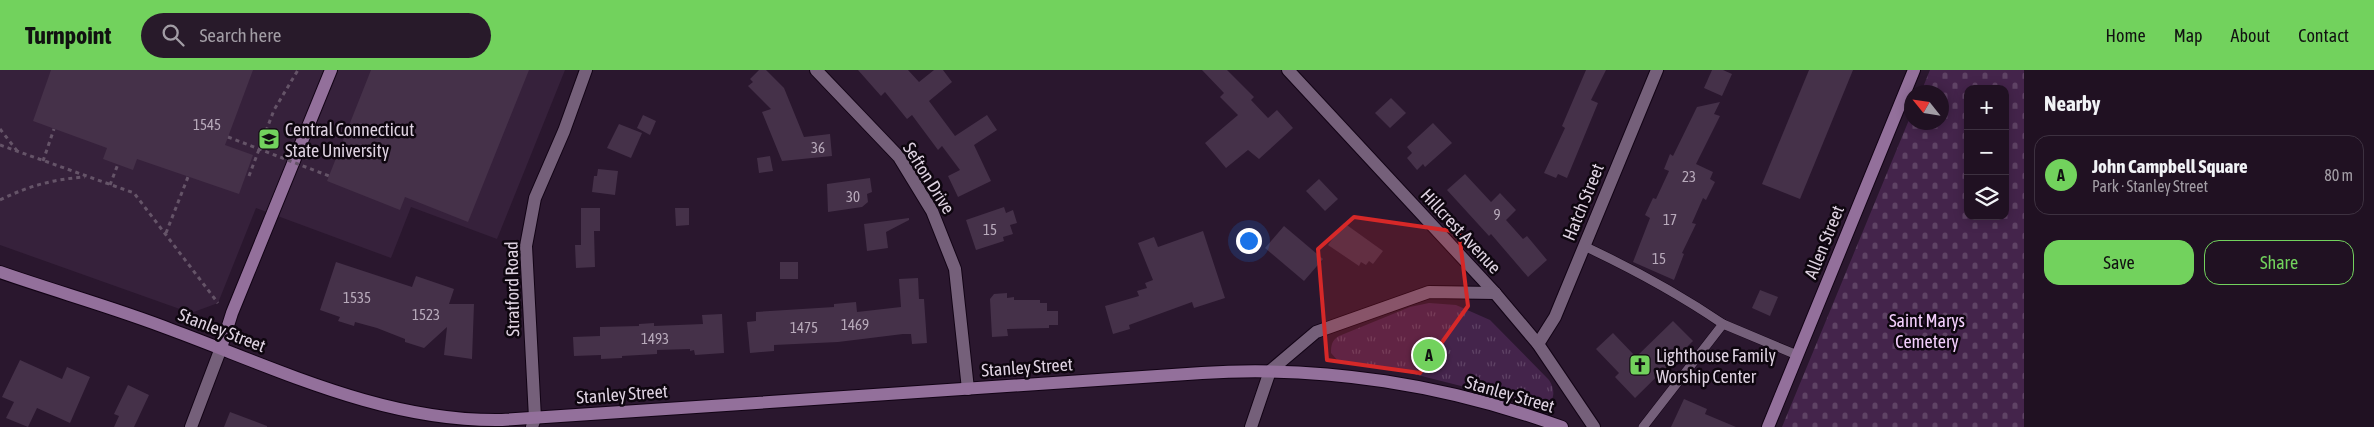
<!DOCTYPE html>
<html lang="en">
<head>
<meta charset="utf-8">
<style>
  body { margin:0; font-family:"Asap Condensed",sans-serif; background:#281a2a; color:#f1f3f6 }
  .controls { position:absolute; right:15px; top:15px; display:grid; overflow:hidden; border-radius:10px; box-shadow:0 2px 12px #0003 }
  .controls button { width:45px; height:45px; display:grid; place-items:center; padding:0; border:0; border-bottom:1px solid #3d3140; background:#201122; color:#f1f3f6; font:25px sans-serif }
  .compass { position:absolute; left:1904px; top:15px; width:45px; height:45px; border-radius:50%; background:#201122; box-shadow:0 2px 12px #0003; rotate:300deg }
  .you { position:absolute; left:1248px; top:170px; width:18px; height:18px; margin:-12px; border:4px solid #fff; border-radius:50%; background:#1a73e8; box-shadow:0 0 0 8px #1a73e833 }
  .badge { display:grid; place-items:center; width:32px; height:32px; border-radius:50%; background:#72d25d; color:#111; font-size:16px; font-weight:700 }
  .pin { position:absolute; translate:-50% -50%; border:2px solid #fff; box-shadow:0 1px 5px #0006 }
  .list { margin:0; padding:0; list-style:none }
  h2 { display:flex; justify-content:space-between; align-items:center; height:65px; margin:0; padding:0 20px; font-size:21px }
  h2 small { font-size:16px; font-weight:400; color:#a29da5 }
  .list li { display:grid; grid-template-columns:32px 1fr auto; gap:15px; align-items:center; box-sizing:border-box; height:80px; margin:0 10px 10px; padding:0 10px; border:1px solid #3d3140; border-radius:15px }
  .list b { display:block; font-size:19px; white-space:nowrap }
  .list p { margin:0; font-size:16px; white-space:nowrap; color:#a29da5 }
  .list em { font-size:16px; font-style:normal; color:#a29da5 }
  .actions { display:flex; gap:10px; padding:15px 20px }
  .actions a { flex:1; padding:11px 0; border:1px solid #72d25d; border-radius:15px; text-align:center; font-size:18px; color:#72d25d }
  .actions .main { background:#72d25d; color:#111 }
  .icon { flex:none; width:28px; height:28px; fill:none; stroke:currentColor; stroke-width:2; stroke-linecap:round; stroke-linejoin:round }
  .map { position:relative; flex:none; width:2024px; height:357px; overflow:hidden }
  header { display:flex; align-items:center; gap:30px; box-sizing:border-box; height:70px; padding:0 25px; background:#72d25d; color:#111 }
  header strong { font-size:24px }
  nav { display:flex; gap:28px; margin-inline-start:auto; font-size:18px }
  .search { width:350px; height:45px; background:#281a2a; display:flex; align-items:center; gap:12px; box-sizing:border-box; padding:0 18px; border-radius:28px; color:#a29da5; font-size:19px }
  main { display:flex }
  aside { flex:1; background:#201122 }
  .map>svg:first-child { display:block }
  .built { fill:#36213b }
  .cemetery { fill:url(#cemetery-stones); fill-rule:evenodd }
  .park { fill:url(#park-tufts) }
  .building { fill:#453149 }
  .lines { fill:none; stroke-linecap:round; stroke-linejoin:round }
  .lane-casing { stroke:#120315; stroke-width:10 }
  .street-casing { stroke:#120315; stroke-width:14 }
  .secondary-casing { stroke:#120315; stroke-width:14 }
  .path { stroke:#655468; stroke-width:3; stroke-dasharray:4 4; stroke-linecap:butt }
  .lane { stroke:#75607a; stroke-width:9 }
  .street { stroke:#75607a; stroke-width:12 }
  .secondary { stroke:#93709b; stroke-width:12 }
  .path-bridge { stroke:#655468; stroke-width:3; stroke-dasharray:4 4; stroke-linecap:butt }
  .marked { fill:#d62828; fill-opacity:0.2; stroke:#d62828; stroke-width:4; stroke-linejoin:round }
  .labels { text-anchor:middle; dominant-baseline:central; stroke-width:5; stroke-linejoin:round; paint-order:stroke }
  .number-label { font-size:15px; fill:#b8aabb }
  .poi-label { font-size:18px; fill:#ded2e1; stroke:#0e060f; text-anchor:start }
  .street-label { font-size:18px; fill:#ded2e1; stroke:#0e060f }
  .park-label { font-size:18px; fill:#f4cffd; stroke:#0e060f }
</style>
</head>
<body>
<header>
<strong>Turnpoint</strong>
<div class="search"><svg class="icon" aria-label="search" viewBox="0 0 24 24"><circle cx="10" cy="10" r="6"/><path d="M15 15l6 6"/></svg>Search here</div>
<nav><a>Home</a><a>Map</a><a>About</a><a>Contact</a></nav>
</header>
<main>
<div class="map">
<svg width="2024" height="357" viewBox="0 0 2024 357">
  <defs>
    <pattern id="cemetery-stones" width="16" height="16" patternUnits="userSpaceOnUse" patternTransform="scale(1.25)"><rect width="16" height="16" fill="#44244b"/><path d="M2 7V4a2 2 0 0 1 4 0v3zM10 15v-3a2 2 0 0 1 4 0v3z" fill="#5f4365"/></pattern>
    <pattern id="park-tufts" width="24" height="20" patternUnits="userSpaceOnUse" patternTransform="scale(1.25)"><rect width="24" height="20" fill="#44244b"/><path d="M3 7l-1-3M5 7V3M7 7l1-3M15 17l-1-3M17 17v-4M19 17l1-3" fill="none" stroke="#5f4365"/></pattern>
  </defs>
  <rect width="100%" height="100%" fill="#2a172e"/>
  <!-- built -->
  <path class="built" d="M0 0H565L497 169 411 137 391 188 256 138 218 233 191 243 0 175Z"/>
  <!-- cemetery -->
  <path class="cemetery" d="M1930 0H2024V357H1782L1911 45 1912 52H1942V22H1921ZM1968 19H2005V146H1968Z"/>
  <!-- park -->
  <path class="park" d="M1429 233 1456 235 1490 250 1549 310C1555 319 1556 331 1544 337L1402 301 1339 292 1331 283C1331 275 1332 270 1339 266L1410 237Z"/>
  <!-- building -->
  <g class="building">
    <path d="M51 0H253L225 75 253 85 239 124 137 89 133 100 103 89 107 78 33 51Z"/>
    <path d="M371 0H529L468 152 405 127 400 140 327 111Z"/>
    <path d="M759 0H766L784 18 804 67 830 64 832 86 782 91 762 42 771 39 748 16 753 12 750 9Z"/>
    <path d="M858 0H908L919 12 934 0H943L952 12 929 31 955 66 987 45 997 60 974 75 991 111 958 127 948 106 960 100 942 76 938 80 912 45 907 49 885 22 881 26Z"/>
    <path d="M1202 0H1227L1254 27 1251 30 1268 48 1277 40 1293 58 1259 89 1248 80 1226 98 1205 73 1238 45 1220 27 1224 23Z"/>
    <path d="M1586 0H1606L1591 30 1598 33 1567 108 1558 104 1556 108 1544 103 1565 58 1562 56Z"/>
    <path d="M1712 0H1723L1732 4 1722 26 1704 18Z"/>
    <path d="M1809 0H1853L1800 129 1762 114Z"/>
    <path d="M1391 28 1406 43 1390 58 1375 43Z"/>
    <path d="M1720 32 1714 44 1720 46 1696 94 1713 102 1710 109 1715 112 1706 130 1703 128 1692 153 1696 154 1682 183 1684 184 1674 210 1633 192 1650 148 1645 145 1653 128 1656 129 1669 101 1664 99 1670 84 1673 86 1697 37Z"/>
    <path d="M643 45 656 51 650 65 637 58Z"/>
    <path d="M1433 53 1452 73 1425 97 1423 94 1417 100 1407 88 1412 83 1407 77Z"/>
    <path d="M619 54 642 63 631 88 607 78Z"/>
    <path d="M770 86 773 101 759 103 757 88Z"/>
    <path d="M598 99 618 101 615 125 592 122 594 106H597Z"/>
    <path d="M1465 104 1491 132 1500 123 1516 140 1506 150 1523 169 1527 166 1547 190 1528 207 1491 164 1489 166 1447 120Z"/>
    <path d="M870 108 872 122 867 124 868 132 862 137 828 142 827 114Z"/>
    <path d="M1319 109 1338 129 1325 141 1306 121Z"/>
    <path d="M1004 137 1006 143 1013 140 1017 153 1010 155 1013 164 1003 167 1004 171 976 180 966 150Z"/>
    <path d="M581 138H600V161H594L595 197 576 198 575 175H581Z"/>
    <path d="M675 138H689V155L676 156Z"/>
    <path d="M909 148V150L886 162 888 178 867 181 864 154Z"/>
    <path d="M1344 153 1383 181 1373 194 1369 191 1366 195 1361 192 1359 196 1328 175Z"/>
    <path d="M1284 156 1323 189 1304 211 1265 178Z"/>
    <path d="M1203 161 1225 228 1194 238 1192 232 1129 255 1130 259 1113 264 1105 236 1139 226 1137 221 1147 218 1145 213 1153 210 1138 173 1154 167 1158 177Z"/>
    <path d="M336 192 412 217 416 206 454 219 449 234H474L472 289 444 285 447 257 424 278 405 272V269L377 258 355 252 354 256 338 251 340 247 320 240Z"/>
    <rect x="780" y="192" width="18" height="17"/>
    <path d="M918 208 919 229H924L927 273 912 274 911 264H903L838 272 774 275V281L750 283 747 252 756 251V242L834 237V234L856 232 857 242 901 237 899 209Z"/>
    <path d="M1760 220 1778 227 1770 246 1752 238Z"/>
    <path d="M1007 223V228L1014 227V230H1040V233H1047V241H1058V255H1049V258L1007 259 1008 266 992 267 990 229 994 224Z"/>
    <path d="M722 244 724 283 695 285 694 280 690 281V279L657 280V284L622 286V288L601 289V285L574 286 573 267 600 266V257L639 256V254L654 253V256L703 254 702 245Z"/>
    <path d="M1673 251 1693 271 1635 328 1615 307 1619 303 1596 279 1613 263 1636 287Z"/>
    <path d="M20 290 62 309 67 297 90 307 70 353 37 338 28 357 6 348 14 332 2 327Z"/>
    <path d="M128 315 149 325 134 357H114L119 346 114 344Z"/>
    <path d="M1684 329 1707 339 1705 344 1736 357H1671Z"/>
    <path d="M230 342 267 356V357H224Z"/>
  </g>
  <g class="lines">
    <!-- lane casing -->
    <g class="lane-casing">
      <g id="lane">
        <path d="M1584 176C1633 199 1679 224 1723 254"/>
        <path d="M1643 357 1723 254 1797 285"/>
      </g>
    </g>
    <!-- street casing -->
    <g class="street-casing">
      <g id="street">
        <path d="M816 0 899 87 932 141 955 199 968 319"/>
        <path d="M1288 0 1495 223 1538 274 1594 357"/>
        <path d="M1538 274 1555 247 1657 0"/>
        <path d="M191 357 221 278"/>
        <path d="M532 357 535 348 526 176 535 128 564 61 586 0"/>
        <path d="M1251 357 1270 301 1316 262 1429 222 1495 223"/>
      </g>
    </g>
    <!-- secondary casing -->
    <g class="secondary-casing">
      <g id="secondary">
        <path d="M0 202C57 222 116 238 172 260 280 300 385 352 502 350L1202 303C1323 295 1448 315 1562 357"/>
        <path d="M221 278 232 243 331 0"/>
        <path d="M1768 357 1914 0"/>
      </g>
    </g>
    <!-- path -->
    <g class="path">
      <path d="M0 59 18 82"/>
      <path d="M0 75 134 123 218 233"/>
      <path d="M43 91 54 59"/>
      <path d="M249 106 274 40 298 0"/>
      <path d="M110 115 118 94"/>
      <path d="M0 130C28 116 54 109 85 107"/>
      <path d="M166 163 188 107"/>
    </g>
    <!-- lane -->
    <use href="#lane" class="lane"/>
    <!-- street -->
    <use href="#street" class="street"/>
    <!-- secondary -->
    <use href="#secondary" class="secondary"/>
    <!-- path-bridge -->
    <path class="path-bridge" d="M228 67 329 106"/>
  </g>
  <!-- marked area -->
  <path class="marked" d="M1354 147 1459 162 1468 236 1420 303 1327 290 1318 179Z"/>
  <!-- icons -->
  <defs>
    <g id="university-square" transform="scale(1.125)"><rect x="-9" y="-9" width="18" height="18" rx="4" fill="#72d25d" stroke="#0e060f"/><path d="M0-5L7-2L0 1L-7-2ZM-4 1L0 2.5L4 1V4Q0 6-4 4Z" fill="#111"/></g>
    <g id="church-square" transform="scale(1.125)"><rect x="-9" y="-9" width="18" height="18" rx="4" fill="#72d25d" stroke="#0e060f"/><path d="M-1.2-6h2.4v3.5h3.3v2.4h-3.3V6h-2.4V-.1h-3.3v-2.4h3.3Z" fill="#111"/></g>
  </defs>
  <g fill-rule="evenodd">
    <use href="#university-square" x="269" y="69"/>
    <use href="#church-square" x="1640" y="295"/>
  </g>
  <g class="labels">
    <!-- number labels -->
    <g class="number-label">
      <text x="207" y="54">1545</text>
      <text x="818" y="77">36</text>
      <text x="1689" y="106">23</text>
      <text x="853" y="126">30</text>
      <text x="1497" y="144">9</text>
      <text x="1670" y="149">17</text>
      <text x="990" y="159">15</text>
      <text x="1659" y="188">15</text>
      <text x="357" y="227">1535</text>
      <text x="426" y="244">1523</text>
      <text x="855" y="254">1469</text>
      <text x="804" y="257">1475</text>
      <text x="655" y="268">1493</text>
    </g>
    <!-- poi labels -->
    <g class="poi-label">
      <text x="285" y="59">Central Connecticut<tspan x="285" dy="21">State University</tspan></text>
      <text x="1656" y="285">Lighthouse Family<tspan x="1656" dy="21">Worship Center</tspan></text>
    </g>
    <!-- street labels -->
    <g class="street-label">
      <text transform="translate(929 108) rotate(58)">Sefton Drive</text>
      <text transform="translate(1583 132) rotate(-68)">Hatch Street</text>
      <text transform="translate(1461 161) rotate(47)">Hillcrest Avenue</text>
      <text transform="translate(1824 172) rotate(-68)">Allen Street</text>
      <text transform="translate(512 219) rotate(-91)">Stratford Road</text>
      <text transform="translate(222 260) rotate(21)">Stanley Street</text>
      <text transform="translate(1027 297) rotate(-4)">Stanley Street</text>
      <text transform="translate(622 324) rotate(-4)">Stanley Street</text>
      <text transform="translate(1510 324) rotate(16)">Stanley Street</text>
    </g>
    <!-- park labels -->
    <g class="park-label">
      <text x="1927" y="250">Saint Marys<tspan x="1927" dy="21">Cemetery</tspan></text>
    </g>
  </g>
</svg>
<div class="controls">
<button>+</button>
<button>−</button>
<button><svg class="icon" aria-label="layers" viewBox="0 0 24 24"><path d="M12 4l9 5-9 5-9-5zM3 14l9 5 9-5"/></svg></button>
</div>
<svg class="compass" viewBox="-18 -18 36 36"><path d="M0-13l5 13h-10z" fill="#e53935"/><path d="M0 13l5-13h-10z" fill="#a29da5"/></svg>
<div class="you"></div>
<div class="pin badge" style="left:1429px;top:285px">A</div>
</div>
<aside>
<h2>Nearby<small></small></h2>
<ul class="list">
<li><span class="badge">A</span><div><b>John Campbell Square</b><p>Park · Stanley Street</p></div><em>80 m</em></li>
</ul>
<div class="actions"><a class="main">Save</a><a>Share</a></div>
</aside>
</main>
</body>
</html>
